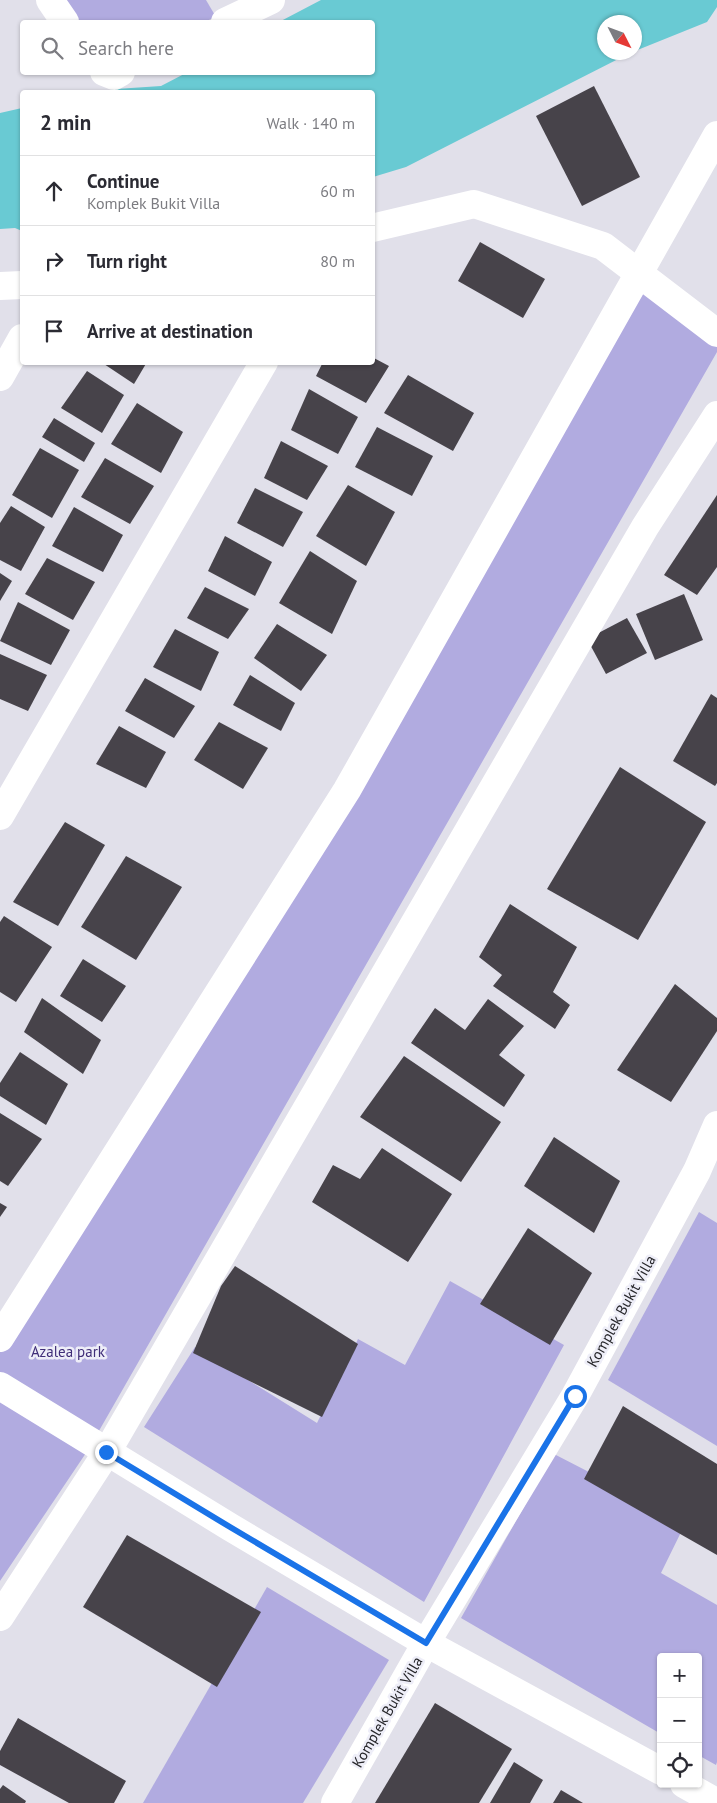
<!DOCTYPE html>
<html lang="en">
<head>
<meta charset="utf-8">
<style>
  body { margin:0; font-family:"PT Sans",sans-serif; background:#f7f7f7; color:#2b2b33 }
  .controls { position:absolute; right:15px; bottom:15px; display:grid; overflow:hidden; border-radius:5px; box-shadow:0 1px 4px #0004 }
  .controls button { width:45px; height:45px; display:grid; place-items:center; padding:0; border:0; border-bottom:1px solid #e1e1e2; background:#fff; color:#2b2b33; font:25px sans-serif }
  .compass { position:absolute; left:597px; top:15px; width:45px; height:45px; border-radius:50%; background:#fff; box-shadow:0 1px 4px #0004; rotate:132deg }
  .stop { position:absolute; width:15px; height:15px; margin:-11px; border:4px solid #1a73e8; border-radius:50%; background:#fff }
  .stop.end { background:#1a73e8; border-color:#fff; box-shadow:0 1px 5px #0008 }
  .list { margin:0; padding:0; list-style:none }
  h2 { display:flex; justify-content:space-between; align-items:center; height:65px; margin:0; padding:0 20px; font-size:21px }
  h2 small { font-size:16px; font-weight:400; color:#7c7c81 }
  .list li { display:grid; grid-template-columns:32px 1fr auto; gap:15px; align-items:center; box-sizing:border-box; height:70px; padding:0 20px; border-top:1px solid #e1e1e2 }
  .list b { display:block; font-size:19px; white-space:nowrap }
  .list p { margin:0; font-size:16px; white-space:nowrap; color:#7c7c81 }
  .list em { font-size:16px; font-style:normal; color:#7c7c81 }
  .icon { flex:none; width:28px; height:28px; fill:none; stroke:currentColor; stroke-width:2; stroke-linecap:round; stroke-linejoin:round }
  .map { position:relative; flex:none; width:717px; height:1803px; overflow:hidden }
  .search { position:absolute; background:#fff; box-shadow:0 1px 4px #0004; left:20px; top:20px; width:355px; height:55px; display:flex; align-items:center; gap:12px; box-sizing:border-box; padding:0 18px; border-radius:5px; color:#7c7c81; font-size:19px }
  .panel { position:absolute; background:#fff; box-shadow:0 1px 4px #0004; left:20px; top:90px; width:355px; height:275px; border-radius:5px }
  .map>svg:first-child { display:block }
  .green { fill:#b1abe0 }
  .water { fill:#69cad3 }
  .building { fill:#47434a }
  .lines { fill:none; stroke-linecap:round; stroke-linejoin:round }
  .street { stroke:#fff; stroke-width:28 }
  .route { stroke:#1a73e8; stroke-width:6 }
  .labels { text-anchor:middle; dominant-baseline:central; stroke-width:5; stroke-linejoin:round; paint-order:stroke }
  .street-label { font-size:15px; fill:#27272b; stroke:#eeeef8 }
  .park-label { font-size:15px; fill:#3f2d78; stroke:#eeeef8 }
</style>
</head>
<body>
<div class="map">
<svg width="717" height="1803" viewBox="0 0 717 1803">
  <rect width="100%" height="100%" fill="#e1e0ea"/>
  <!-- green -->
  <g class="green">
    <path d="M57 0H206L216 17 204 22H72Z"/>
    <path d="M635 278 717 340V352L88 1450 0 1581V1337L313 825Z"/>
    <path d="M699 1212 717 1223V1446L608 1380Z"/>
    <path d="M450 1281 564 1345 424 1602 144 1427 195 1347 317 1423 358 1339 405 1365Z"/>
    <path d="M554 1454 686 1522 661 1573 717 1605V1762L716 1765 698 1755V1657H661V1734L461 1618Z"/>
    <path d="M267 1587 389 1660 303 1803H143Z"/>
  </g>
  <!-- water -->
  <g class="water">
    <path d="M321 0H717V7L707 22 635 51 634 22H604V52L630 53 406 167 373 177 372 92H99L116 89 161 86 186 73 372 72V22H279Z"/>
    <path d="M22 108V231L15 228 0 229V113Z"/>
  </g>
  <!-- building -->
  <g class="building">
    <path d="M594 86 640 177 582 206 536 116Z"/>
    <path d="M480 242 545 279 523 318 458 281Z"/>
    <path d="M372 357 389 366 366 403 316 376 323 362H372Z"/>
    <path d="M101 362H147L134 384Z"/>
    <path d="M87 371 124 395 102 433 61 408Z"/>
    <path d="M408 375 474 413 453 451 384 413Z"/>
    <path d="M309 389 358 417 338 454 291 430Z"/>
    <path d="M137 403 183 432 161 473 111 444Z"/>
    <path d="M54 418 95 443 84 462 42 437Z"/>
    <path d="M377 427 433 456 412 496 355 467Z"/>
    <path d="M281 441 328 466 307 500 264 478Z"/>
    <path d="M40 448 79 470 52 518 12 495Z"/>
    <path d="M105 458 154 486 130 524 81 497Z"/>
    <path d="M348 485 395 512 366 566 316 536Z"/>
    <path d="M255 488 303 512 283 547 237 523Z"/>
    <path d="M717 495V567L697 595 664 575Z"/>
    <path d="M11 506 45 527 21 571 0 560V523Z"/>
    <path d="M74 507 123 535 103 572 52 546Z"/>
    <path d="M225 536 272 562 255 596 208 571Z"/>
    <path d="M310 551 357 581 332 634 279 603Z"/>
    <path d="M47 558 95 582 73 620 25 594Z"/>
    <path d="M0 573 12 581 0 601Z"/>
    <path d="M205 587 249 609 228 639 187 618Z"/>
    <path d="M684 594 703 640 655 660 636 614Z"/>
    <path d="M18 602 70 630 51 665 0 641Z"/>
    <path d="M627 618 647 653 606 674 587 639Z"/>
    <path d="M277 624 327 655 301 691 254 658Z"/>
    <path d="M175 629 219 652 201 691 153 667Z"/>
    <path d="M0 654 47 675 28 711 0 699Z"/>
    <path d="M250 675 295 703 281 731 233 705Z"/>
    <path d="M145 678 195 706 174 738 125 711Z"/>
    <path d="M711 694 717 698V783L715 786 673 761Z"/>
    <path d="M219 722 268 748 243 789 194 760Z"/>
    <path d="M119 726 166 752 146 788 96 764Z"/>
    <path d="M620 767 706 822 638 940 547 889Z"/>
    <path d="M65 822 105 845 58 926 13 902Z"/>
    <path d="M126 856 182 887 136 960 81 927Z"/>
    <path d="M510 904 577 947 553 992 570 1005 555 1029 493 986 502 975 479 957Z"/>
    <path d="M4 916 52 947 16 1002 0 992V922Z"/>
    <path d="M83 959 126 986 102 1022 60 996Z"/>
    <path d="M675 984 717 1018V1031L671 1102 617 1070Z"/>
    <path d="M42 998 101 1040 83 1074 24 1032Z"/>
    <path d="M488 999 524 1026 499 1055 525 1075 504 1107 411 1043 435 1008 465 1030Z"/>
    <path d="M20 1052 68 1084 46 1125 0 1096V1083Z"/>
    <path d="M404 1056 501 1122 461 1182 360 1117Z"/>
    <path d="M0 1113 42 1139 8 1186 0 1181Z"/>
    <path d="M554 1137 620 1181 594 1233 524 1186Z"/>
    <path d="M382 1148 452 1194 408 1262 312 1202 333 1165 360 1179Z"/>
    <path d="M0 1203 7 1207 0 1217Z"/>
    <path d="M528 1228 592 1273 550 1345 480 1304Z"/>
    <path d="M235 1266 358 1344 322 1417 193 1353 221 1286Z"/>
    <path d="M623 1406 717 1464V1555L584 1479Z"/>
    <path d="M127 1535 261 1612 217 1687 83 1607Z"/>
    <path d="M435 1703 512 1749 479 1803H375Z"/>
    <path d="M18 1718 126 1781 114 1803H69L0 1765V1751Z"/>
    <path d="M514 1762 543 1780 530 1803H490Z"/>
    <path d="M3 1785 26 1801 25 1803H0V1789Z"/>
    <path d="M561 1790 583 1803H553Z"/>
  </g>
  <g class="lines">
    <!-- street -->
    <g class="street">
      <path d="M50 0 65 22"/>
      <path d="M225 22 271 0"/>
      <path d="M104 72 114 76 121 72"/>
      <path d="M372 228 474 204 603 246 717 333"/>
      <path d="M0 286 22 285"/>
      <path d="M0 377 22 338"/>
      <path d="M0 816 264 362"/>
      <path d="M0 1338 347 790 717 135"/>
      <path d="M0 1386 230 1527 426 1643 661 1771"/>
      <path d="M0 1617 107 1452 645 527 717 415"/>
      <path d="M684 1784 716 1802"/>
      <path d="M335 1803 426 1643 575 1396 697 1171 717 1125"/>
    </g>
  </g>
  <g class="lines">
    <!-- route -->
    <path class="route" d="M106 1452 230 1527 426 1643 575 1396"/>
  </g>
  <g class="labels">
    <!-- street labels -->
    <g class="street-label">
      <text transform="translate(621 1311) rotate(-61)">Komplek Bukit Villa</text>
      <text transform="translate(387 1712) rotate(-60)">Komplek Bukit Villa</text>
    </g>
    <!-- park labels -->
    <g class="park-label">
      <text x="68" y="1351">Azalea park</text>
    </g>
  </g>
</svg>
<div class="controls">
<button>+</button>
<button>−</button>
<button><svg class="icon" aria-label="locate" viewBox="0 0 24 24"><circle cx="12" cy="12" r="6"/><path d="M12 2v4M12 18v4M2 12h4M18 12h4"/></svg></button>
</div>
<svg class="compass" viewBox="-18 -18 36 36"><path d="M0-13l5 13h-10z" fill="#e53935"/><path d="M0 13l5-13h-10z" fill="#7c7c81"/></svg>
<div class="stop" style="left:575px;top:1396px"></div>
<div class="stop end" style="left:106px;top:1452px"></div>
<div class="search"><svg class="icon" aria-label="search" viewBox="0 0 24 24"><circle cx="10" cy="10" r="6"/><path d="M15 15l6 6"/></svg>Search here</div>
<section class="panel">
<h2>2 min<small>Walk · 140 m</small></h2>
<ul class="list">
<li><svg class="icon" aria-label="ahead" viewBox="0 0 24 24"><path d="M12 20V5M6 11l6-6 6 6"/></svg><div><b>Continue</b><p>Komplek Bukit Villa</p></div><em>60 m</em></li>
<li><svg class="icon" aria-label="right" viewBox="0 0 24 24"><path d="M7 20v-9h11M14 6l5 5-5 5"/></svg><div><b>Turn right</b></div><em>80 m</em></li>
<li><svg class="icon" aria-label="arrive" viewBox="0 0 24 24"><path d="M6 21V4h12l-3 4 3 4H6"/></svg><div><b>Arrive at destination</b></div></li>
</ul>
</section>
</div>
</body>
</html>
